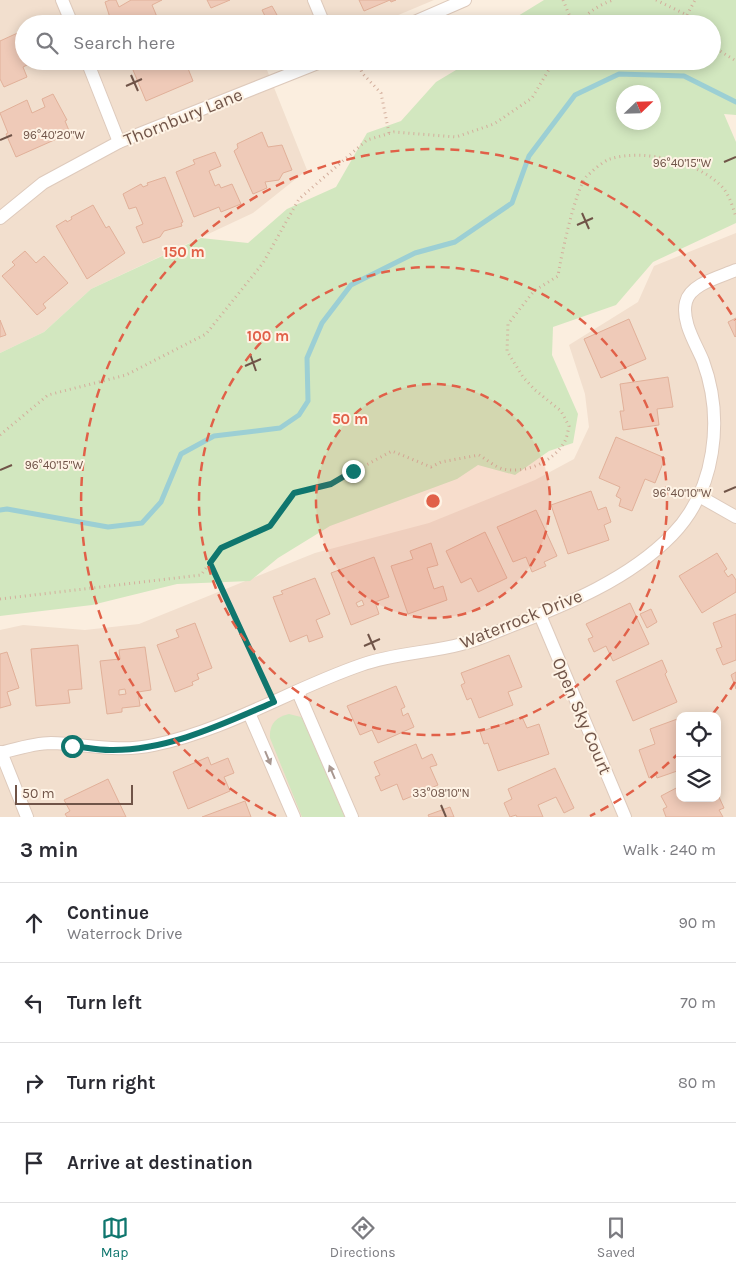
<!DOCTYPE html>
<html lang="en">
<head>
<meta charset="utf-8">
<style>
  body { margin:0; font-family:Karla,sans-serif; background:#f7f7f7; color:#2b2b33 }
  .controls { position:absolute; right:15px; bottom:15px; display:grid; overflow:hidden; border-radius:10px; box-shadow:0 2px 12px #0003 }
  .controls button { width:45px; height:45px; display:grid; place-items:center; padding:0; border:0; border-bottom:1px solid #e1e1e2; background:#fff; color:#2b2b33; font:25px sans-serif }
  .compass { position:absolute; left:616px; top:85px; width:45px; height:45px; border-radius:50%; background:#fff; box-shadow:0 2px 12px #0003; rotate:67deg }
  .scale { position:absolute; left:15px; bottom:12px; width:118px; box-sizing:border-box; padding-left:5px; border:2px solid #705448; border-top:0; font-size:14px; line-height:18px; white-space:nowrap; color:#705448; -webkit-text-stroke:4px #fef3e5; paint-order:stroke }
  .stop { position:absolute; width:15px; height:15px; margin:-11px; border:4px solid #0f766e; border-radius:50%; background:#fff }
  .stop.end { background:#0f766e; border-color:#fff; box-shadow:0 1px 5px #0008 }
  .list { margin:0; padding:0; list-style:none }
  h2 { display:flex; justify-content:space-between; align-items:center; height:65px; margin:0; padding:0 20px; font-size:21px }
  h2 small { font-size:16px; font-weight:400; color:#7c7c81 }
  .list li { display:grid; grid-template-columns:32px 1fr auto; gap:15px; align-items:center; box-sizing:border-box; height:80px; padding:0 20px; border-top:1px solid #e1e1e2 }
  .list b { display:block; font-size:19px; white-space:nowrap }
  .list p { margin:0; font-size:16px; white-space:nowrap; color:#7c7c81 }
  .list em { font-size:16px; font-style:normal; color:#7c7c81 }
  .icon { flex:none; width:28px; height:28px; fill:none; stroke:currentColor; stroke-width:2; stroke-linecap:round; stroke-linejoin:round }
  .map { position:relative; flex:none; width:736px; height:817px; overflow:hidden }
  .search { position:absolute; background:#fff; box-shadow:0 2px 12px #0003; left:15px; right:15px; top:15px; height:55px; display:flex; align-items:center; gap:12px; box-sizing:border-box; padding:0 18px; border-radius:28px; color:#7c7c81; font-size:19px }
  .sheet { height:385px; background:#fff }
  nav { display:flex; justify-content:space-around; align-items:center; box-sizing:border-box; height:70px; border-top:1px solid #e1e1e2; background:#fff; font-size:14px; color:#7c7c81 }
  nav a { display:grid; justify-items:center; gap:2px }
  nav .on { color:#0f766e }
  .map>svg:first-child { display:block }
  .residential { fill:#f2dfce; fill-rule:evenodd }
  .green { fill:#d2e7bf; fill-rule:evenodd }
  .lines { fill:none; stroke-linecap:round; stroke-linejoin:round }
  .stream { stroke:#9ccfd4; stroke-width:5 }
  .building { fill:#efcab8; stroke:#e1b099; fill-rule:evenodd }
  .street-casing { stroke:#decabc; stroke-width:14 }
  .path { stroke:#d3ae9c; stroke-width:3; stroke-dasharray:1 4; stroke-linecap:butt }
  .street { stroke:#fff; stroke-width:12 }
  .oneway { fill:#a99891 }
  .route { stroke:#0f766e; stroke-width:6 }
  .ticks { fill:none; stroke:#705448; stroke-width:2 }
  .ring { fill:none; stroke:#e16048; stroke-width:2.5; stroke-dasharray:9 6 }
  .labels { text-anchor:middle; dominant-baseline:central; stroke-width:4; stroke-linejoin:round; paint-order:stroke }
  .street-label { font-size:18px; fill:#705448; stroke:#fef3e5 }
  .ticks-label { font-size:12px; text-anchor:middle; fill:#705448; stroke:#fef3e5; stroke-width:4; stroke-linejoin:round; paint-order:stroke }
  .centre { fill:#e16048; stroke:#fef3e5; stroke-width:2.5 }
  .ring-label { font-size:15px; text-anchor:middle; font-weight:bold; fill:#e16048; stroke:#fef3e5; stroke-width:4; stroke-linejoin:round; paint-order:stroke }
</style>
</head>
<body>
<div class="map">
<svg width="736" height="817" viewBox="0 0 736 817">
  <rect width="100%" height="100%" fill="#fbeedf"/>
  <!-- residential -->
  <g class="residential">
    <path d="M0 0H434L377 24H24V61H287L267 70 307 170 253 213 91 289 44 332 0 353Z"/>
    <path d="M736 233V817H0V630L23 625 85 630 139 624 315 553 429 523 535 480 574 459 589 427 585 394 569 345 638 302 654 266ZM680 716H717V798H680Z"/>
  </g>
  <!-- green -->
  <g class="green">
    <path d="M544 0H736V115L724 114 736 142V223L653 262 616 305 553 327 552 355 578 414 573 443 549 451 515 475 478 465 457 479 330 526 278 558 250 581 177 584 92 605 0 616V353L44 332 91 289 201 238 248 243 287 209 336 187 367 133 401 121 436 82 471 61H712V24H514L518 16ZM624 92H654V122H624Z"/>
    <path d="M289 714 301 717 306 723 345 817H302L270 738C269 724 276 717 289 714Z"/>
  </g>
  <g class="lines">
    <!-- stream -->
    <path class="stream" d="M0 510 7 509 108 527 142 523 161 502 181 454 214 436 280 428 299 415 308 401 307 358 322 323 351 285 415 253 455 242 512 203 529 156 575 95 619 74 684 76 736 102"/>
  </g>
  <!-- building -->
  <g class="building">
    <path d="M110 0H116L119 7 131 0H162L152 5 160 24H112L105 2Z"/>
    <path d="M207 0H230L211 8Z"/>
    <path d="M390 0 364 11 359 0H396L391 2Z"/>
    <path d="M272 6 282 24H247L265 16 262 10Z"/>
    <path d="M242 17 245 24H228V23Z"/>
    <path d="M22 31 24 61H35L23 67 27 77 4 87 0 79V41Z"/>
    <path d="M147 61H185L193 81 146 101 133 70 148 64Z"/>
    <path d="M53 94 67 120 65 121 70 133 16 157 6 134 8 133 0 113 27 100 32 113 45 107 42 99Z"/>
    <path d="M262 132 268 147 282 145 292 170 283 173 279 180 265 182 267 188 253 194 234 151 238 148 237 144Z"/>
    <path d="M215 152 221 166 209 171 215 186 219 184 221 188 232 184 241 204 221 212 219 207 194 217 176 172 195 164 193 160Z"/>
    <path d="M165 177 183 222 181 223 182 226 164 231 160 237 143 243 136 227 143 224 136 207 129 209 123 194 141 184 143 187 148 185 147 183Z"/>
    <path d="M93 205 106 228 109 226 125 253 87 279 56 226 66 220 67 222 72 219 71 217Z"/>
    <path d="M25 251 36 263 44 256 68 283 43 304 46 308 37 315 2 276 15 265 12 262Z"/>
    <path d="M736 318V336L735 337 728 322Z"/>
    <path d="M629 319 646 359 601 378 584 339Z"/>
    <path d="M0 320 6 335 0 337Z"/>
    <path d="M668 377 673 407 657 409 659 425 623 430 620 411H624L620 384Z"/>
    <path d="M616 437 665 458 655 483 645 479 632 511 619 506 621 499 616 496 620 487 599 478Z"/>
    <path d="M591 491 598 510 606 507 611 522 604 525 609 540 568 554 551 505Z"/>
    <path d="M536 510 557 556 544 562 546 566 532 572 526 557 513 562 497 527Z"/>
    <path d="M485 532 507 578 478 592 471 578 461 583 446 551Z"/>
    <path d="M431 543 438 565 427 568 434 589 443 586 447 600 408 614 391 566 413 559 410 551Z"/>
    <path d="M717 553 727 569 724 571 728 577 732 574 736 580V592L702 613 679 576Z"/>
    <path d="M374 557 389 597 375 602 379 614 351 625 331 573ZM362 600 364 605 358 607 356 603Z"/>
    <path d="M315 578 330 614 316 620 323 637 309 642 307 635 290 642 273 597 283 594 281 591Z"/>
    <path d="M630 603 649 644 613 661 606 646 594 652 588 639 593 637 586 624Z"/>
    <path d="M651 609 657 622 647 628 640 614Z"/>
    <path d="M736 614V660L723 665 716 649 722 647 713 623Z"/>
    <path d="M195 623 212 668 197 674 199 679 192 682 193 685 175 692 157 645 179 637 176 630Z"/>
    <path d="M78 645 82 689 68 690 70 703 36 706 31 649Z"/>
    <path d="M145 647 151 690 138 692 140 706 122 708V712L107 714 100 661 120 659 119 650ZM125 689 126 694 119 695V690Z"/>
    <path d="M7 652 19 688 7 692 11 705 0 708V654Z"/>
    <path d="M509 655 522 687 508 692 513 705 479 718 471 698 467 700 461 685 465 683 461 673Z"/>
    <path d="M662 660 667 672 665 674 677 702 633 721 616 681Z"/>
    <path d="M736 672V689L731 675Z"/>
    <path d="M396 686 405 707 401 709 403 716 408 713 414 727 378 743 372 730 360 735 347 706Z"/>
    <path d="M522 717 527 728 539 724 549 754 498 771 488 743 484 744 480 732Z"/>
    <path d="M680 718V770L657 778 656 775 649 778 639 750 655 744 650 729Z"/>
    <path d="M416 744 422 759 432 754 437 765 430 767 438 785 403 800 397 784 381 791 375 777 380 775 374 762Z"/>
    <path d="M208 757 211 765 228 758 234 773 224 777 230 791 188 809 173 772Z"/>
    <path d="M555 768 574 808 564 813 556 797 538 805 543 817H517L516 815 510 817 504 803 512 799 508 789Z"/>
    <path d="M108 779 126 817H67L65 814 70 811 64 800Z"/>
    <path d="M680 786V798L719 797 724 808 719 810 723 817H666L663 809 667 807 661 796Z"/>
    <path d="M245 801 251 817H202Z"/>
    <path d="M450 807 454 817H429L428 815Z"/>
  </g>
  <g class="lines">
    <!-- street casing -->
    <g class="street-casing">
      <g id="street">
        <path d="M62 0 72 24"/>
        <path d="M314 0 324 24"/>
        <path d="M410 24 465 0"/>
        <path d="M87 61 119 142"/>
        <path d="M0 218 43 183 119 142 323 61"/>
        <path d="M699 496 736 517"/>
        <path d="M540 615 625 817"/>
        <path d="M298 692 352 817"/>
        <path d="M249 713 294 817"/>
        <path d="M1 752 27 817"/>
        <path d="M0 753C16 749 35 743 51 743 86 744 118 753 154 745 227 730 291 689 361 665 394 653 429 653 462 644 479 640 495 632 511 626 568 604 629 579 672 535 716 490 724 418 703 361 696 344 681 321 686 302 690 284 720 277 736 270"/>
      </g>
    </g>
    <!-- path -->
    <g class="path">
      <path d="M563 0 573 24"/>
      <path d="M656 0 687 15 693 24"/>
      <path d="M687 15 695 0"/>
      <path d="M578 24C588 12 599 5 613 0"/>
      <path d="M712 46 736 61"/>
      <path d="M358 61 362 73 381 93 389 133"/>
      <path d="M0 435 48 395 126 375 206 334 263 263 299 199 367 140 394 132 456 137 494 124 532 98 554 61"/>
      <path d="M210 563 269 689"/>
      <path d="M0 599 201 575 221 548 270 526 294 493 331 484 392 451 431 467 441 462 479 455C486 459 495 467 503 469 525 474 554 462 565 441 567 437 568 431 569 426L561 411 535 390 523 377 507 351 508 324 534 291 558 276C561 256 575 191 586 177 591 172 603 161 610 159 643 148 701 162 724 189 730 197 733 208 736 217"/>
    </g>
    <!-- street -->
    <use href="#street" class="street"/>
  </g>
  <!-- one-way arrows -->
  <defs><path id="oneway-solid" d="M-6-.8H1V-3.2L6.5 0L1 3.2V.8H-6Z" transform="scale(1.25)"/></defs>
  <g class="oneway">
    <use href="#oneway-solid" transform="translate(268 758) rotate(67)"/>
    <use href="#oneway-solid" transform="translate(332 772) rotate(-113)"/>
  </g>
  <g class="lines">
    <!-- route -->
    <path class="route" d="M72 746C84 747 97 750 110 750 167 751 223 724 274 702L210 563 221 548 270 526 294 493 331 484 353 471"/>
  </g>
  <!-- ticks -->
  <path class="ticks" d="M131 75 138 91M126 86 142 79M0 140 12 135M724 162 736 157M582 213 589 229M577 225 593 218M250 354 256 371M245 366 261 359M0 470 12 465M724 492 736 487M368 634 375 650M364 646 380 639M441 805 446 817"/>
  <!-- distance rings -->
  <circle cx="433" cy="501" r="117" fill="#e16048" fill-opacity=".12"/>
  <g class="ring">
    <circle cx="433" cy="501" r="117"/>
    <circle cx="433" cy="501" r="234"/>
    <path d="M735 682A352 352 0 0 1 712 715M680 752A352 352 0 0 1 590 816M276 816A352 352 0 1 1 735 320"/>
  </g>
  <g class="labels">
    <!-- street labels -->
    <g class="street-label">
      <text transform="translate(183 117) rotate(-22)">Thornbury Lane</text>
      <text transform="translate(521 619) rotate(-22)">Waterrock Drive</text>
      <text transform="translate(582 716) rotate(67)">Open Sky Court</text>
    </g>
  </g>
  <g class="ticks-label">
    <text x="54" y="139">96°40'20"W</text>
    <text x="682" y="167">96°40'15"W</text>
    <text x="54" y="469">96°40'15"W</text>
    <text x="682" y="497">96°40'10"W</text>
    <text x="441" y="797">33°08'10"N</text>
  </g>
  <circle cx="433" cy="501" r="8" class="centre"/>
  <g class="ring-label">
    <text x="184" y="257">150 m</text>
    <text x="268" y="341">100 m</text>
    <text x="350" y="424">50 m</text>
  </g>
</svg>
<div class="controls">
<button><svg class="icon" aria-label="locate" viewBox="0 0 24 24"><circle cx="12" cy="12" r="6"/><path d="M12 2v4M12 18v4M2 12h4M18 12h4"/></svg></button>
<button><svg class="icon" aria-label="layers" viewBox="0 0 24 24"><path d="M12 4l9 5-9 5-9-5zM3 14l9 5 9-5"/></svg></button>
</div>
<svg class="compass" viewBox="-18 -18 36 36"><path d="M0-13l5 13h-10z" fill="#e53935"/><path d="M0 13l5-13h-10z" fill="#7c7c81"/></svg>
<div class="scale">50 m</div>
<div class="stop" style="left:72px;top:746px"></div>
<div class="stop end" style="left:353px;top:471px"></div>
<div class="search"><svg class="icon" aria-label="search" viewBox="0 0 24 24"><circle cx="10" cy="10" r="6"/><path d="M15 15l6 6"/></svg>Search here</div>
</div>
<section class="sheet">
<h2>3 min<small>Walk · 240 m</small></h2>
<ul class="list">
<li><svg class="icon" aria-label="ahead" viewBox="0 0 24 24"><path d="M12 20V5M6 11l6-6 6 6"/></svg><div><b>Continue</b><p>Waterrock Drive</p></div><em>90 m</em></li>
<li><svg class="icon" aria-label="left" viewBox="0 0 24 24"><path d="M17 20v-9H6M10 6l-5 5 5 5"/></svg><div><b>Turn left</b></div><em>70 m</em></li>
<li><svg class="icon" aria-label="right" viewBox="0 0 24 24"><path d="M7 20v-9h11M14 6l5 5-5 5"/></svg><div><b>Turn right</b></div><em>80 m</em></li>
<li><svg class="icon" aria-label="arrive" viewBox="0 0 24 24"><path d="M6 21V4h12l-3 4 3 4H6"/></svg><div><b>Arrive at destination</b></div></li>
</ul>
</section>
<nav>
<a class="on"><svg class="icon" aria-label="map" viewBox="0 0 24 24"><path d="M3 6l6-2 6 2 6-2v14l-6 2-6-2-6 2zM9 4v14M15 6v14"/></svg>Map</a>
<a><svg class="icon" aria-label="directions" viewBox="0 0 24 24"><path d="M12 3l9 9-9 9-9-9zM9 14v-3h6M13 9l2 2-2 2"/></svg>Directions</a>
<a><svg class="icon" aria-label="saved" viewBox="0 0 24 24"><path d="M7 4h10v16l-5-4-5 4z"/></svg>Saved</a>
</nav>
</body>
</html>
